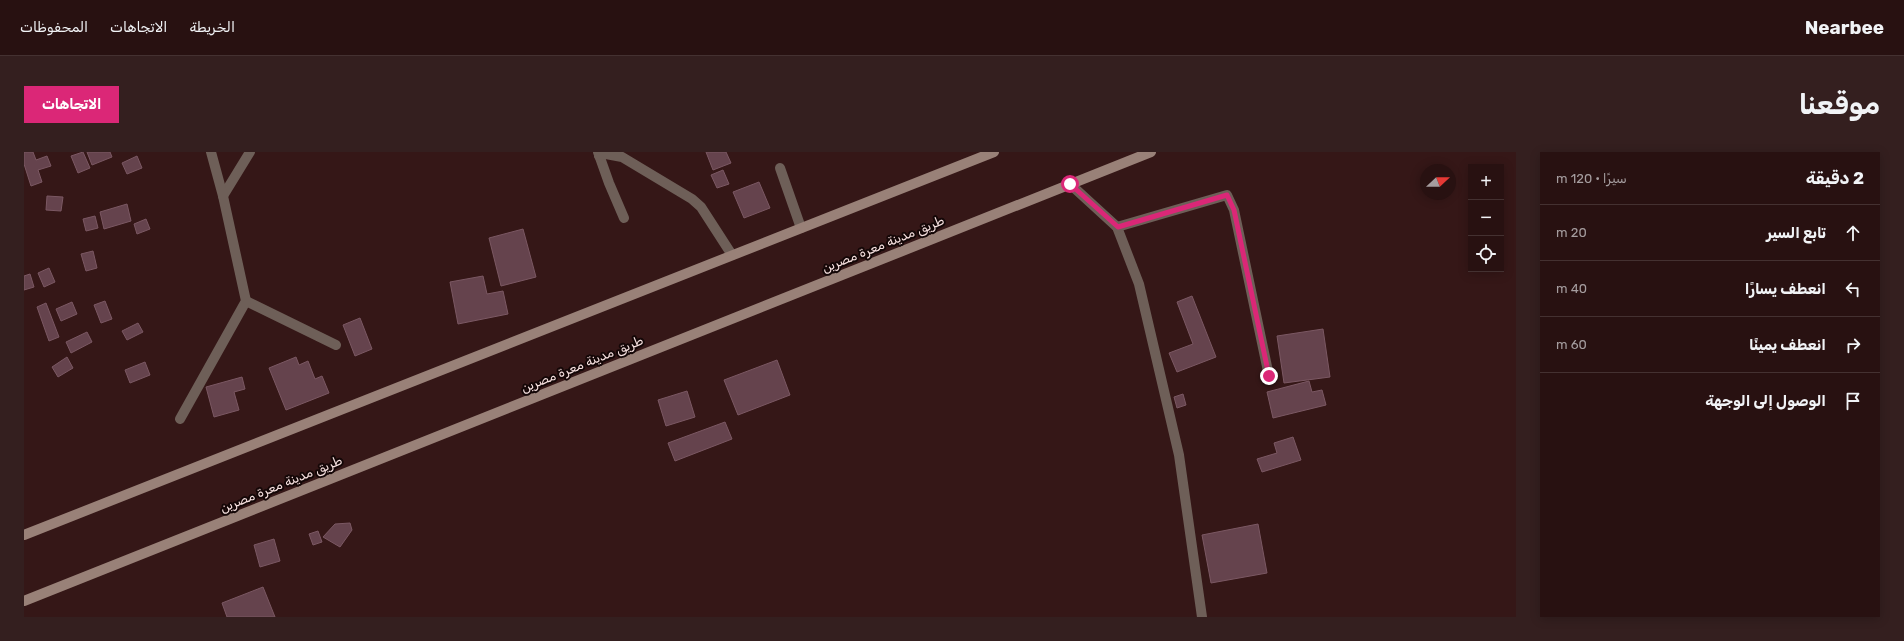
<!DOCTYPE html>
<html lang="ar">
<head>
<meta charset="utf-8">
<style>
  body { margin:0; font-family:Rubik,"Noto Naskh Arabic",sans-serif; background:#341f1f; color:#f1f3f6; direction:rtl }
  .controls { position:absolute; right:12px; top:12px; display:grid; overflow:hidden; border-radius:0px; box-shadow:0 2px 10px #0003 }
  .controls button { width:36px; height:36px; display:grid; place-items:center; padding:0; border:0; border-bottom:1px solid #443131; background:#281111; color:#f1f3f6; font:20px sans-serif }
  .compass { position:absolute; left:1396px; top:12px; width:36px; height:36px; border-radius:50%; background:#281111; box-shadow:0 2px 10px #0003; rotate:68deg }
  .stop { position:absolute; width:12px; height:12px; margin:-9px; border:3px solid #db2777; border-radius:50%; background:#fff }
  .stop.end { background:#db2777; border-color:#fff; box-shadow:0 1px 4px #0008 }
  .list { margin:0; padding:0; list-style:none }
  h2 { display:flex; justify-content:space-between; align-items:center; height:52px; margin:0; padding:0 16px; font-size:17px }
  h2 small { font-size:13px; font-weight:400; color:#a59d9f }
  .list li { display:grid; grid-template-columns:26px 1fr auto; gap:12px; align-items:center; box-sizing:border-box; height:56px; padding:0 16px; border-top:1px solid #443131 }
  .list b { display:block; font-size:15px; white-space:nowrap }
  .list em { font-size:13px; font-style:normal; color:#a59d9f }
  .icon { flex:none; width:22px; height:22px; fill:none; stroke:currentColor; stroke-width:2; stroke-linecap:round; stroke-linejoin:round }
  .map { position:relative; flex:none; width:1492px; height:465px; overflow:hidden; direction:ltr; border-radius:0px }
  header { display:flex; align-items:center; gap:24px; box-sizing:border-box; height:56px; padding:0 20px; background:#281111; border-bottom:1px solid #443131 }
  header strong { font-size:19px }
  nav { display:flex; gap:22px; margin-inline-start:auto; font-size:14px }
  .intro { display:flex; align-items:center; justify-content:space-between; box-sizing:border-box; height:96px; padding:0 24px }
  h1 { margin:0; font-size:28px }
  .button { padding:10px 18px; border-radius:0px; background:#db2777; color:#fff; font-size:14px; font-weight:700 }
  main { display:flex; gap:24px; padding:0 24px }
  aside { flex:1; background:#281111; border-radius:0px; box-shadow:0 2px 10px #0003 }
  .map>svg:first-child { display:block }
  .building { fill:#65434d; stroke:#7b5863 }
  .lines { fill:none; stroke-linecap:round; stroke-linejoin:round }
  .street { stroke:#6e5f58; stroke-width:10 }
  .secondary { stroke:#998178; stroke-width:10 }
  .route { stroke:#db2777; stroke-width:5 }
  .labels { text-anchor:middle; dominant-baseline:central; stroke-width:4; stroke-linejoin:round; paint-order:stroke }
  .street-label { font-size:13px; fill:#f8e2e1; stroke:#140707 }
</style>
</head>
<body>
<header>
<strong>Nearbee</strong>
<nav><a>الخريطة</a><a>الاتجاهات</a><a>المحفوظات</a></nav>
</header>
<div class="intro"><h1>موقعنا</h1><a class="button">الاتجاهات</a></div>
<main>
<aside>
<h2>2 دقيقة<small>سيرًا · 120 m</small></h2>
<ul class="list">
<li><svg class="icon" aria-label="ahead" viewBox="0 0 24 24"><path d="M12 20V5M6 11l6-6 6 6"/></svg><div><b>تابع السير</b></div><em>20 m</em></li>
<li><svg class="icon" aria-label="left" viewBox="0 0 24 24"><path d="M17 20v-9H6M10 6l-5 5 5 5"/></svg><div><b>انعطف يسارًا</b></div><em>40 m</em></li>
<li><svg class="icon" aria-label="right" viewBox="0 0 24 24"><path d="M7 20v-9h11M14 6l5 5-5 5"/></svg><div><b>انعطف يمينًا</b></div><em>60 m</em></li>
<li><svg class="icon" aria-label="arrive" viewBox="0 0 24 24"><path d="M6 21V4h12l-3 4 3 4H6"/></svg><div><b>الوصول إلى الوجهة</b></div></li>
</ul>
</aside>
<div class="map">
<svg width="1492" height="465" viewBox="0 0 1492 465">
  <rect width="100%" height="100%" fill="#351717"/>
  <!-- building -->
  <g class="building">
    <path d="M0 0H9L12 8 23 4 27 14 14 18 18 30 7 34 0 12Z"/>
    <path d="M59 0 66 16 54 21 47 4Z"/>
    <path d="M63 0H86L88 5 68 13Z"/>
    <path d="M682 0H702L707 11 689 18Z"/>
    <path d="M113 4 118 16 103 22 98 11Z"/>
    <path d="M699 18 705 32 693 36 687 23Z"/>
    <path d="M735 30 746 56 720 66 709 40Z"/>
    <path d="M23 44 39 45 37 59 22 58Z"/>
    <path d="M103 52 107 69 80 77 76 60Z"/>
    <path d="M71 64 74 76 62 79 59 67Z"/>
    <path d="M122 67 126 77 113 82 110 72Z"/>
    <path d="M499 77 512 125 477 134 465 86Z"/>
    <path d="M69 99 73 116 62 119 57 102Z"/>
    <path d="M25 116 31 130 20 135 14 121Z"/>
    <path d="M6 122 10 135 0 138V124Z"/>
    <path d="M459 124 463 142 479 139 484 162 434 172 426 130Z"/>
    <path d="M1168 144 1192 205 1153 220 1145 201 1169 192 1153 150Z"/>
    <path d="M81 149 88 167 77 171 70 153Z"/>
    <path d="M48 150 53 162 37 169 32 157Z"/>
    <path d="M22 151 35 185 25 189 13 155Z"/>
    <path d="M336 166 348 197 331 204 319 173Z"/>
    <path d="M114 171 119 180 103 188 98 179Z"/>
    <path d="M1299 177 1306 225 1260 231 1253 184Z"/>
    <path d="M63 180 68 190 47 201 42 190Z"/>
    <path d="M43 205 49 216 34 225 28 215Z"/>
    <path d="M272 205 275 213 284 209 291 227 298 224 305 241 262 258 245 216Z"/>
    <path d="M753 208 766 243 714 263 700 228Z"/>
    <path d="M121 210 126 223 106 231 101 218Z"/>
    <path d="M218 225 221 237 210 240 215 258 190 265 182 235Z"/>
    <path d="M1285 229 1288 240 1298 238 1302 253 1249 266 1243 240Z"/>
    <path d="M663 239 671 265 642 274 634 248Z"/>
    <path d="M1159 242 1162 253 1153 256 1150 245Z"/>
    <path d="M701 270 708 287 651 309 644 291Z"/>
    <path d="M1269 285 1277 308 1238 320 1233 307 1253 301 1250 291Z"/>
    <path d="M326 371 328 378 316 395 299 385 311 372Z"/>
    <path d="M1234 372 1243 421 1187 431 1178 383Z"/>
    <path d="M294 379 298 390 289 393 285 382Z"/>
    <path d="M250 387 256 409 236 415 230 393Z"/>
    <path d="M239 435 251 465H203L198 451Z"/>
  </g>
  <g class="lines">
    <!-- street -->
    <g class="street">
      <path d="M574 0 585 31 600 66"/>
      <path d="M575 4 582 2 598 5 668 47 677 55 708 103"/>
      <path d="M756 16 777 76"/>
      <path d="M1046 32 1093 75 1115 132 1155 303 1178 465"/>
      <path d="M199 44 226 0"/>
      <path d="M1093 75 1203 43 1210 58 1245 224"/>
      <path d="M222 149 312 193"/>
      <path d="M156 267 222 149 199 44 187 0"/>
    </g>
    <!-- secondary -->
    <g class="secondary">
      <path d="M0 383 970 0"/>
      <path d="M0 449 1127 0"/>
    </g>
  </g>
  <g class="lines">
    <!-- route -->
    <path class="route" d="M1046 32 1094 75 1203 43 1210 58 1245 224"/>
  </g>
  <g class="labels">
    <!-- street labels -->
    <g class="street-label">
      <text transform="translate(859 92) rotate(-22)">طريق مدينة معرة مصرين</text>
      <text transform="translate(558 212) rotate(-22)">طريق مدينة معرة مصرين</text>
      <text transform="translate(257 332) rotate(-22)">طريق مدينة معرة مصرين</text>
    </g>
  </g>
</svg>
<div class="controls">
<button>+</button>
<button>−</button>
<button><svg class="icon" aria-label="locate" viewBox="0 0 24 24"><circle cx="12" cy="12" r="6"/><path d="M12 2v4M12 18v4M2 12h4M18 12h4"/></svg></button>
</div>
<svg class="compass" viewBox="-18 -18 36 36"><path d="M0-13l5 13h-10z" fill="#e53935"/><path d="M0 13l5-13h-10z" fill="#a59d9f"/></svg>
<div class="stop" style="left:1046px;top:32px"></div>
<div class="stop end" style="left:1245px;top:224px"></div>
</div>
</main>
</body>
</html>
